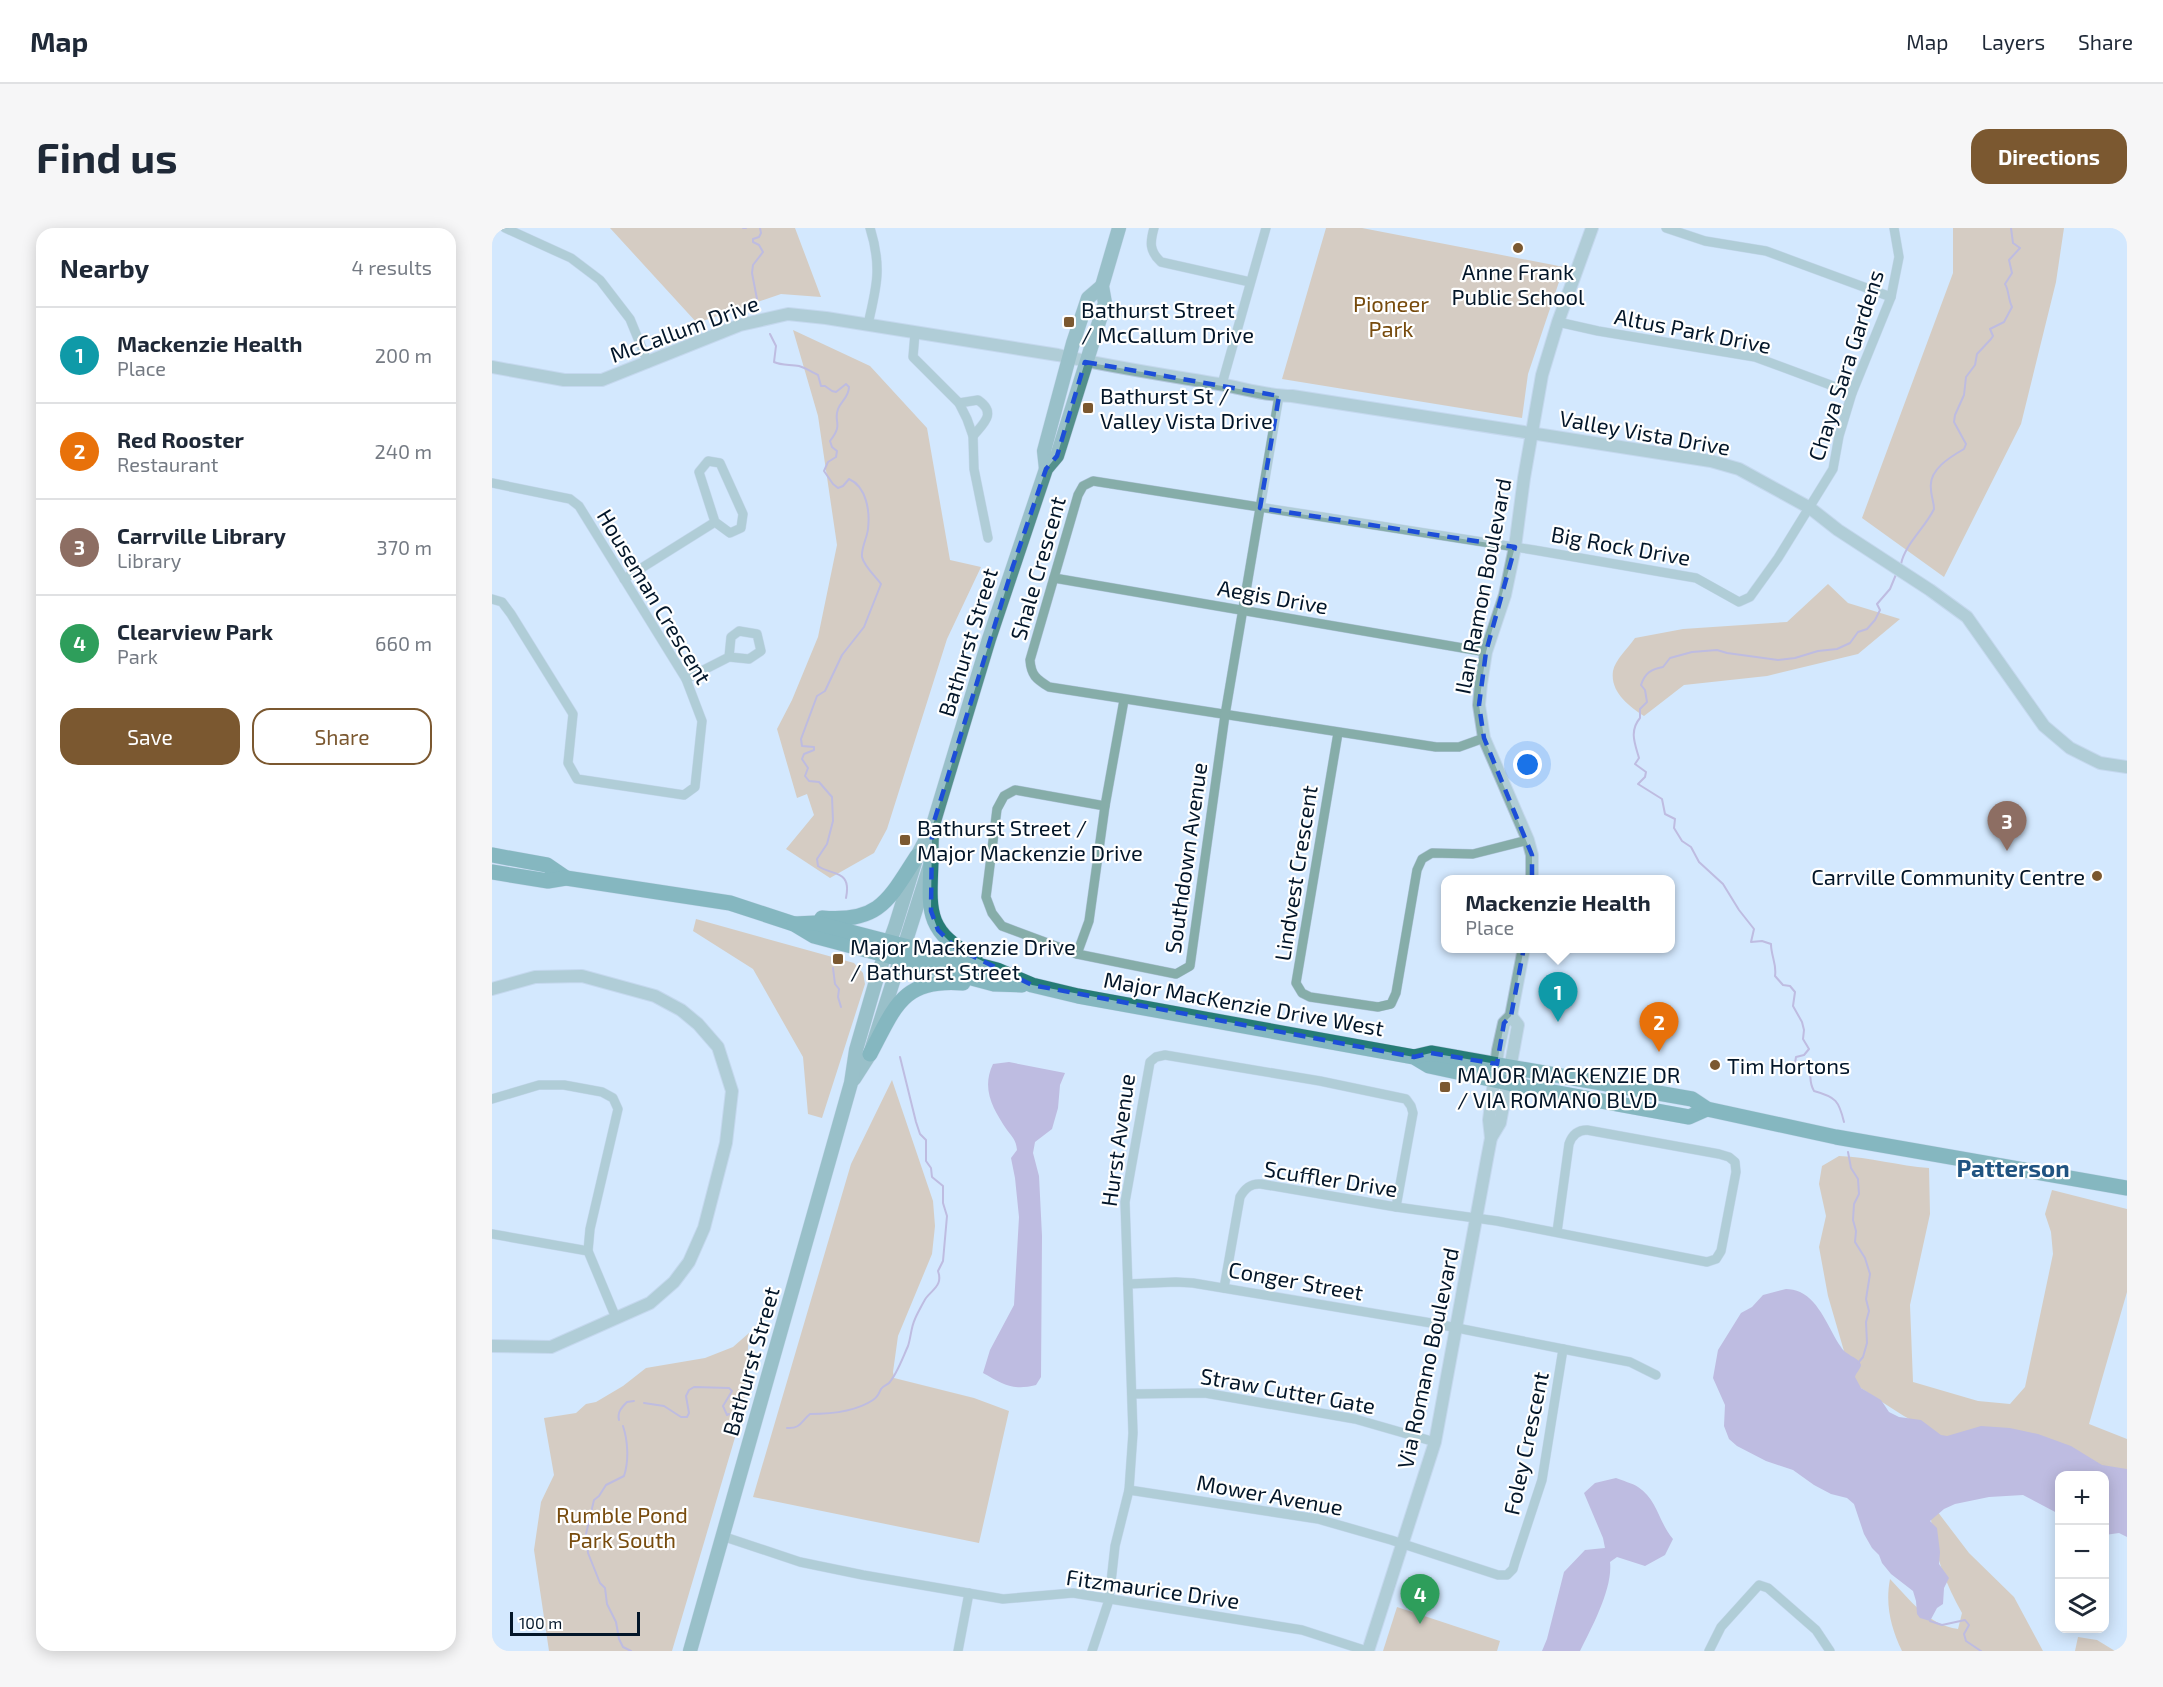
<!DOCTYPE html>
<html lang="en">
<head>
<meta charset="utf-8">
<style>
  body { margin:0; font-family:"Exo 2",sans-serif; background:#f6f6f7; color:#1f2937 }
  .controls { position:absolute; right:18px; bottom:18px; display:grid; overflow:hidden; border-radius:12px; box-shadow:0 3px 15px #0003 }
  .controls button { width:54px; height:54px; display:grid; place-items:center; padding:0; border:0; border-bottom:2px solid #e0e1e3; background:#fff; color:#1f2937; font:30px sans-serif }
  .scale { position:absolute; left:18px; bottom:15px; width:130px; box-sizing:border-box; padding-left:6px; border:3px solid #031629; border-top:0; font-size:16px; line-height:21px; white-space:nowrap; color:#031629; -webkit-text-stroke:4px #fff; paint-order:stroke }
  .you { position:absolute; left:1036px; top:537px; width:21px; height:21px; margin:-15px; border:4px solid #fff; border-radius:50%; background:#1a73e8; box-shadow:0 0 0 9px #1a73e833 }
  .badge { display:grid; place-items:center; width:39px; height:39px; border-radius:50%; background:#7b5830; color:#fff; font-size:20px; font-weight:700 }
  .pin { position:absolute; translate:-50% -50px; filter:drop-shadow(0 2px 3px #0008) }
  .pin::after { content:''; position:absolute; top:32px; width:21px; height:18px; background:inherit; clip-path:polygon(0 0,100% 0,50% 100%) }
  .popup { position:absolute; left:949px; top:647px; width:234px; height:78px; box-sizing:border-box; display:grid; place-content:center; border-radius:12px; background:#fff; filter:drop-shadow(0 2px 4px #0005); font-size:20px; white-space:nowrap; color:#747a83 }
  .popup b { font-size:22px; color:#1f2937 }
  .popup::after { content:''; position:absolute; left:50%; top:100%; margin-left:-12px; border:12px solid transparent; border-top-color:#fff }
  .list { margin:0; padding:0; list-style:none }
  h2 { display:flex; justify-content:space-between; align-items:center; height:78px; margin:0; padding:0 24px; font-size:26px }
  h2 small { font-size:20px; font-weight:400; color:#747a83 }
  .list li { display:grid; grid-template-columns:39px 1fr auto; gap:18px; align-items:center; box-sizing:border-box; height:96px; padding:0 24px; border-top:2px solid #e0e1e3 }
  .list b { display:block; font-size:22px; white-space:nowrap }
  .list p { margin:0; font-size:20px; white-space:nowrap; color:#747a83 }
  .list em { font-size:20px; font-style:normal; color:#747a83 }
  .actions { display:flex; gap:12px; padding:18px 24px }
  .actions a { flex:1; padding:14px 0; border:2px solid #7b5830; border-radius:18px; text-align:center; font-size:21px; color:#7b5830 }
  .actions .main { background:#7b5830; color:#fff }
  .icon { flex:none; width:33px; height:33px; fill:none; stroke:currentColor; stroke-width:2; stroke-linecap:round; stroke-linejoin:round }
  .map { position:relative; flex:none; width:1635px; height:1423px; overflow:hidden; border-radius:18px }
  header { display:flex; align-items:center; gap:36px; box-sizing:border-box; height:84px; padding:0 30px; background:#fff; border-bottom:2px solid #e0e1e3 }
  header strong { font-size:28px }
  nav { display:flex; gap:33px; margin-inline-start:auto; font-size:21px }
  .intro { display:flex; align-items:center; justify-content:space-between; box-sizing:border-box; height:144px; padding:0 36px }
  h1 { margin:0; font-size:42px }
  .button { padding:15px 27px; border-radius:18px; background:#7b5830; color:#fff; font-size:21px; font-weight:700 }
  main { display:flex; gap:36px; padding:0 36px }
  aside { flex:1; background:#fff; border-radius:18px; box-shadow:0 3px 15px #0003 }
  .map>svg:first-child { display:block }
  .green { fill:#d7ac7c }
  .water { fill:#a587be }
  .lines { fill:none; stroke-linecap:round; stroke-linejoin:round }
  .stream { stroke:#a587be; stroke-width:2 }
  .minor-casing { stroke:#b2c6dc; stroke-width:10 }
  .tertiary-casing { stroke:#b2c6dc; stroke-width:14 }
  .secondary-casing { stroke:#b2c6dc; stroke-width:15 }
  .primary-casing { stroke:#b2c6dc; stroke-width:16 }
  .minor { stroke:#86ada9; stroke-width:9 }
  .tertiary { stroke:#86ada9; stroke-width:12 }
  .secondary { stroke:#53908b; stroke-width:14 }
  .primary { stroke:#267c76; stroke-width:15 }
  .marked { fill:none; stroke:#1d4ed8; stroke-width:4.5; stroke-dasharray:12 8; stroke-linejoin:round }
  .poi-dot { fill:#7b5830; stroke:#fff; stroke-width:2 }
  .labels { text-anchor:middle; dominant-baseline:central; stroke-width:4.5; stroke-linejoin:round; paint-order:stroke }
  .poi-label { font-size:22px; fill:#031629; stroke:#fff; text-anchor:start }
  .park-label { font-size:22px; fill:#774b0d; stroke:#fff }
  .street-label { font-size:22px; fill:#031629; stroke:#fff }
  .neighbourhood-label { font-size:24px; font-weight:bold; fill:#205381; stroke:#fff }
</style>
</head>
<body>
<header>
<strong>Map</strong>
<nav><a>Map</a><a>Layers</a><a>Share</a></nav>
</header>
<div class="intro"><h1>Find us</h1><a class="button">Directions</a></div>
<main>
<aside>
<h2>Nearby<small>4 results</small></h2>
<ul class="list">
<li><span class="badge" style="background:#0f9aa8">1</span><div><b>Mackenzie Health</b><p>Place</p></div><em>200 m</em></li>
<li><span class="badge" style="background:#e8710a">2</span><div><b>Red Rooster</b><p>Restaurant</p></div><em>240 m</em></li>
<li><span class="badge" style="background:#8d6e63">3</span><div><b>Carrville Library</b><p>Library</p></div><em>370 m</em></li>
<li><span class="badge" style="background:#2e9e5b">4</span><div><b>Clearview Park</b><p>Park</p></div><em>660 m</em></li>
</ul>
<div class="actions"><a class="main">Save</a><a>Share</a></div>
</aside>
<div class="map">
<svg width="1635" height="1423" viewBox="0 0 1635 1423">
  <rect width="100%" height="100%" fill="#d3e8fe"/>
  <!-- green -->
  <g class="green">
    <path d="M118 0H303L329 69 289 66 205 95Z"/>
    <path d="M834 0H870L1072 39 1036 146 1030 190 790 151Z"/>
    <path d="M1461 0H1572L1564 54 1529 196 1452 349 1370 290 1461 45Z"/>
    <path d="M301 102 378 138 435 200 458 332 489 339 455 411 395 601 382 625 338 650 294 621 322 587 315 566 305 570 285 501 300 472 326 409 345 317 326 188Z"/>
    <path d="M1336 356 1356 375 1408 391 1366 426 1275 448 1192 457 1152 488C1137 478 1118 464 1121 443 1123 432 1137 419 1143 410L1191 401 1295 394Z"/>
    <path d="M204 691 362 735 371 745 373 756 330 890 316 886 311 829 261 741 201 703Z"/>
    <path d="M400 852 441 973 443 998 440 1026 406 1108 401 1144 402 1150 482 1170 517 1183 487 1315 261 1269 359 936Z"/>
    <path d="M1347 928C1378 929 1407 938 1437 940L1438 986 1418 1077 1421 1154 1486 1173 1518 1176 1533 1159 1561 1026 1559 1004 1553 986 1560 962 1635 981V1064L1597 1196 1635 1211V1259L1612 1248 1469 1216C1428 1201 1393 1176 1357 1152L1354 1130 1336 1068 1327 1019 1334 988 1327 956 1330 938Z"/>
    <path d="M257 1105 252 1179 180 1423H57L42 1322 49 1274 62 1247 52 1190 84 1185 94 1176 104 1174 131 1158 154 1140 213 1130 241 1119Z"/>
    <path d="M1445 1283 1477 1325 1522 1369 1551 1423H1410C1399 1400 1393 1377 1398 1351 1418 1372 1436 1397 1466 1401L1470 1385C1453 1355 1442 1325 1439 1291Z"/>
    <path d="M905 1379 1008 1413 1005 1423H891Z"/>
    <path d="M1586 1409 1605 1412 1623 1423H1583Z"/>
  </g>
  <!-- water -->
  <g class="water">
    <path d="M517 834 573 845 568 857 566 880 560 901 543 914 541 925 547 948 550 1008 549 1149 544 1157C520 1163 511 1156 491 1145L498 1122 522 1077 527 989 523 950 519 930 525 922C524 912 521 910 515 902 501 881 489 861 501 836Z"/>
    <path d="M1294 1061C1298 1061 1304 1062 1308 1064 1328 1073 1337 1102 1349 1119 1353 1127 1368 1130 1369 1137 1369 1140 1364 1145 1363 1149L1369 1160 1389 1172 1397 1184 1407 1189 1429 1192 1449 1207 1455 1208 1489 1198 1518 1200 1546 1206 1579 1218 1610 1237 1635 1241V1309L1627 1305 1613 1307 1612 1248H1568L1567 1286 1531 1267 1497 1269 1463 1276 1452 1281 1438 1293 1445 1300 1448 1324 1447 1336 1457 1350 1452 1360 1451 1376 1445 1380 1438 1393 1428 1390 1425 1386 1424 1373 1421 1363 1399 1346 1390 1335 1387 1327 1380 1320 1372 1306 1362 1276 1355 1270 1339 1266 1322 1257 1301 1242 1274 1233 1245 1218 1237 1211 1232 1198 1233 1177 1221 1150 1226 1122 1249 1085 1260 1079 1271 1067Z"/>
    <path d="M1124 1250C1131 1253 1140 1255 1146 1259 1165 1271 1167 1295 1181 1311L1173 1327 1153 1338 1125 1329 1118 1334C1121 1360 1100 1399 1088 1423H1050L1055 1411 1072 1344 1093 1322 1113 1320 1111 1310 1092 1265 1103 1255Z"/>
  </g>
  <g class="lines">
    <!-- stream -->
    <g class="stream">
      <path d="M251 0H254"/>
      <path d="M265 71 260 45 261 37 271 24 267 17 261 14V11L267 9 269 5 268 0"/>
      <path d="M278 106 284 118 282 134C290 138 299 136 307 138 314 140 320 144 326 147L329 158H333L340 163 344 164 354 156 357 159C357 169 349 173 346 181 341 195 352 195 338 213L340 219 345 223 344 229 336 234 332 243 341 256 346 260 351 258 357 251C375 259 378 284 376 301 375 310 369 320 370 329 372 338 383 348 389 356L372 399 350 427 333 463 325 468 309 511 310 518 322 519V522L312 526 310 531 316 540 313 548 317 553 327 554 340 569 341 593 335 616 325 631 326 638C340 648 360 641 354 670"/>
      <path d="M1409 336C1413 316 1433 300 1442 281 1442 274 1439 268 1439 261 1436 242 1458 229 1472 221L1474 216 1462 194 1463 187 1472 167 1474 149 1483 137 1485 126 1499 111 1501 108 1498 101 1512 94 1520 79C1516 71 1517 62 1513 56L1520 45 1517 32 1528 20 1521 15 1519 0"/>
      <path d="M341 740 343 756 347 761 346 769 349 779"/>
      <path d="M1352 894C1347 873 1344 869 1322 863 1313 848 1327 839 1303 835L1304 829 1312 827 1317 821 1311 811 1312 802 1310 794 1301 778 1303 764 1298 758 1291 757 1283 748C1285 736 1279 728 1279 716L1270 713 1259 714 1262 701 1247 682 1231 656 1207 634 1199 619 1190 613 1182 600 1183 591 1173 586 1170 571 1146 556 1153 549 1154 544 1143 536 1147 530C1143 516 1137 503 1148 490V481L1155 474 1153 462 1149 457C1153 445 1159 441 1171 439L1178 430 1200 424 1225 422 1235 425 1286 432 1303 430 1326 423 1345 421 1358 415 1366 404 1375 401 1383 392 1388 382 1385 376 1398 361 1405 344"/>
      <path d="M1356 924 1359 940 1366 951 1367 966 1362 976 1361 992 1364 1003 1363 1014 1373 1030 1378 1046 1374 1071 1377 1083 1374 1094 1375 1115 1371 1129 1366 1135"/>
      <path d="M152 1175 172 1178 189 1189H195L197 1185 194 1168 197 1162 202 1159 237 1160 240 1163 231 1178 235 1187 237 1186"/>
      <path d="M127 1192C125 1184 130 1179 135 1174L142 1173"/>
      <path d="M131 1198C136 1213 137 1233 132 1248L114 1257 107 1268 102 1272 94 1306 96 1325 108 1355 113 1360 115 1376 124 1394 127 1411 131 1419 139 1423"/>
      <path d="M295 1200C309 1201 309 1193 318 1186 339 1186 363 1184 381 1172 386 1169 387 1165 389 1161 391 1158 395 1157 397 1155 405 1146 411 1129 416 1118 419 1109 419 1099 423 1091 424 1088 432 1073 434 1070 441 1061 451 1057 446 1043L451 1033 455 988 451 975V958L440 949 439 940 434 933V912L428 906 424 894 408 829"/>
      <path d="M1438 1393 1450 1397 1473 1392 1477 1397 1472 1406 1474 1413 1489 1423"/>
    </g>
    <!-- minor casing -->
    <g class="minor-casing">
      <g id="minor">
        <path d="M13 0 79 30 108 52 138 91 156 135"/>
        <path d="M662 0C658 14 657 23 669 34L758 54"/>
        <path d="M1174 0 1213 13 1274 23 1399 69"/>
        <path d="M1066 94 1106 103 1263 129 1360 165"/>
        <path d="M376 96C385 58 390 38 378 0"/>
        <path d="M423 105 421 129 467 175 475 191 481 208 482 241 496 310"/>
        <path d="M730 156 774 0"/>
        <path d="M467 175 486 172C505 185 492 195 481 208"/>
        <path d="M0 255 78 271 87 278 194 451 210 493 203 559 192 567 85 551 76 535 81 486 19 386 10 374 0 371"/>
        <path d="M562 350 994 424"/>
        <path d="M132 351 223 294 238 305 249 300 251 286 228 235 216 233 207 244 223 294"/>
        <path d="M194 451 237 429 239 409 247 403 265 406 269 423 257 431 237 429"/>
        <path d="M846 505 804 755 810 765 818 769 886 779 899 776 904 765 925 642 930 631 940 625 981 626 1036 612"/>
        <path d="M992 510 967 519H944L557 459C544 451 539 447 538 432L586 267 591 258 601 253 1042 322 1204 350 1247 374 1258 369 1286 330 1341 241 1347 208 1360 165 1399 69 1407 29 1402 0"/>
        <path d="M613 578 523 562 512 568 505 581 494 669 500 685 510 698 585 726 684 746 698 738 733 487 787 168"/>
        <path d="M585 726 597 693 613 578 632 472"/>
        <path d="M0 871 47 857H72L110 864 121 870 126 881 98 1001 96 1023 124 1090"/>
        <path d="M0 1006 96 1023"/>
        <path d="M636 1056 684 1054 701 1055 945 1096 1071 1121 1050 1252 1023 1334 1021 1341 1015 1347H1006L899 1312 826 1291 637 1262"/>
        <path d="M732 1060 748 969C753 960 759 955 769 956L904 979 1005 993 1215 1034 1224 1031 1229 1023 1244 944 1243 934 1237 929 1227 926 1095 902C1086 902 1080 907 1077 916L1065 1004"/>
        <path d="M1071 1121 1138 1134 1164 1147"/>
        <path d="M640 1166 713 1165 863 1191 943 1214"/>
        <path d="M230 1308 308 1334 371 1347 511 1371 581 1365 810 1402 875 1423"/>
        <path d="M466 1423 477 1365"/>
        <path d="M600 1423 617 1372 623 1318 637 1262 641 1205 633 974 658 834 664 829 673 827 828 853 914 871 919 878 921 885 904 979"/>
        <path d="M1217 1423 1229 1399 1267 1357 1276 1360 1324 1402 1338 1423"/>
      </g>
    </g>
    <!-- tertiary casing -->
    <g class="tertiary-casing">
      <g id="tertiary">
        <path d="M0 139 72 152H110L248 97 296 86 334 90 566 127C619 139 673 147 727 156 751 160 775 168 800 168L1219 233 1247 241 1318 280 1346 302 1438 362 1475 389 1552 498 1578 520 1608 535 1635 539"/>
        <path d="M1040 652V627L1036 612 992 510 987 477 989 456 994 424 1013 367 1023 319 1032 250 1050 147 1066 94 1100 0"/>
        <path d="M0 761 43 749 90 748 163 768 189 782 206 796 226 819 240 863 234 915 212 1000 197 1034 182 1054 158 1075 59 1119 0 1118"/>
        <path d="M999 910 997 892 1006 822 1012 795 1019 788 1032 720"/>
        <path d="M876 1423 943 1214 995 931 999 910 1008 895 1026 797 1019 788"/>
      </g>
    </g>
    <!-- secondary casing -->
    <g class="secondary-casing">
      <g id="secondary">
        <path d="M554 241 552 223 581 115 596 70 610 58"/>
        <path d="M362 851 378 826 439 634 440 602"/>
        <path d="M198 1423 359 855 364 822 386 746 403 699 425 628 440 600 497 411 554 241 565 228 613 75 610 58 627 0"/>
      </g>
    </g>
    <!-- primary casing -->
    <g class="primary-casing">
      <g id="primary">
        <path d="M0 627 55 637 74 650"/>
        <path d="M439 634C437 686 434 702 483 731"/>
        <path d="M0 644 56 653 74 650 238 675 302 696 322 708 502 756 530 757"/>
        <path d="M330 690C388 695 397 671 425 628"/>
        <path d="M302 696 324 695 505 742 540 757 586 768 922 829 937 838 1049 862 1197 889 1215 881"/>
        <path d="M378 826C403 779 410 750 471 755"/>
        <path d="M922 829 939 825 1200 871 1215 881 1344 909 1635 960"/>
      </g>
    </g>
    <!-- minor -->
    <use href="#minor" class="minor"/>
    <!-- tertiary -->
    <use href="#tertiary" class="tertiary"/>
    <!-- secondary -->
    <use href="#secondary" class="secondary"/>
    <!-- primary -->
    <use href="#primary" class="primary"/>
  </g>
  <!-- marked area -->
  <path d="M0 0H1635V1423H0ZM593 134 787 168 768 280 1023 319 994 424 987 477 992 510 1040 627V677L1019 788 1012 795 1005 836 939 825 922 829 540 757 464 720 446 702 439 683 440 600 521 338 554 241 565 228Z" fill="#d3e8fe" fill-opacity=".55" fill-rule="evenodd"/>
  <path class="marked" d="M593 134 787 168 768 280 1023 319 994 424 987 477 992 510 1040 627V677L1019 788 1012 795 1005 836 939 825 922 829 540 757 464 720 446 702 439 683 440 600 521 338 554 241 565 228Z"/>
  <!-- markers -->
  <g class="poi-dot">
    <circle cx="1026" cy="20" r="6"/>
    <rect x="571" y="88" width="12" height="12" rx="3"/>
    <rect x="590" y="174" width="12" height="12" rx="3"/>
    <rect x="407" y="606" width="12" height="12" rx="3"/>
    <circle cx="1605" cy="648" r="6"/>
    <rect x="340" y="725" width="12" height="12" rx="3"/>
    <circle cx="1223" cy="837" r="6"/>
    <rect x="947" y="853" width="12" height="12" rx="3"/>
  </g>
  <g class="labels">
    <!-- poi labels -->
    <g class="poi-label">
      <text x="1026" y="43" text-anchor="middle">Anne Frank<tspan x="1026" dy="25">Public School</tspan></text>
      <text x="589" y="81">Bathurst Street<tspan x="589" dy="25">/ McCallum Drive</tspan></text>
      <text x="608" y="167">Bathurst St /<tspan x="608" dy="25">Valley Vista Drive</tspan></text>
      <text x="425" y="599">Bathurst Street /<tspan x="425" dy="25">Major Mackenzie Drive</tspan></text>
      <text x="1593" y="648" text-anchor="end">Carrville Community Centre</text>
      <text x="358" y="718">Major Mackenzie Drive<tspan x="358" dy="25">/ Bathurst Street</tspan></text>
      <text x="1235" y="837">Tim Hortons</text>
      <text x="965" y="846">MAJOR MACKENZIE DR<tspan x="965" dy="25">/ VIA ROMANO BLVD</tspan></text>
    </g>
    <!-- park labels -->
    <g class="park-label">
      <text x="899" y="75">Pioneer<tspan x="899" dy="25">Park</tspan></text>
      <text x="130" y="1286">Rumble Pond<tspan x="130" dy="25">Park South</tspan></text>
    </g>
    <!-- street labels -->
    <g class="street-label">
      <text transform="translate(192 100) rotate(-20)">McCallum Drive</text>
      <text transform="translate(1201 102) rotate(11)">Altus Park Drive</text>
      <text transform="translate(1353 137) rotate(-72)">Chaya Sara Gardens</text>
      <text transform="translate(1153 204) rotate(10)">Valley Vista Drive</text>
      <text transform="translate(1129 317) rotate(10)">Big Rock Drive</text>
      <text transform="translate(545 340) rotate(-74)">Shale Crescent</text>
      <text transform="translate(990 358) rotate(-79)">Ilan Ramon Boulevard</text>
      <text transform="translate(163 368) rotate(59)">Houseman Crescent</text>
      <text transform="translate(781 368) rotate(10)">Aegis Drive</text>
      <text transform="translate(475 414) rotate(-73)">Bathurst Street</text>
      <text transform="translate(693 630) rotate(-82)">Southdown Avenue</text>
      <text transform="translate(803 645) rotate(-81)">Lindvest Crescent</text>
      <text transform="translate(752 775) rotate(10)">Major MacKenzie Drive West</text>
      <text transform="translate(625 912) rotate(-82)">Hurst Avenue</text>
      <text transform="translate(839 950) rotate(9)">Scuffler Drive</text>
      <text transform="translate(804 1052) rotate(10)">Conger Street</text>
      <text transform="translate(935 1130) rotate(-78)">Via Romano Boulevard</text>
      <text transform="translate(258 1133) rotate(-74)">Bathurst Street</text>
      <text transform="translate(796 1162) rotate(10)">Straw Cutter Gate</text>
      <text transform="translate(1033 1215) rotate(-78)">Foley Crescent</text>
      <text transform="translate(778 1266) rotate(10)">Mower Avenue</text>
      <text transform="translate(661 1360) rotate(8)">Fitzmaurice Drive</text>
    </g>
    <!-- neighbourhood labels -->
    <g class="neighbourhood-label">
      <text x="1521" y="939">Patterson</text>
    </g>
  </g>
</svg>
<div class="controls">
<button>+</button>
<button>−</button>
<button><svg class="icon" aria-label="layers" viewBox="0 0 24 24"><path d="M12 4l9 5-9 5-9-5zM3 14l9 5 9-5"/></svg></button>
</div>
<div class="scale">100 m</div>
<div class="you"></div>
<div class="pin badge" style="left:1066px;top:794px;background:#0f9aa8">1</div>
<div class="popup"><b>Mackenzie Health</b>Place</div>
<div class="pin badge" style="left:1167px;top:824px;background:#e8710a">2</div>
<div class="pin badge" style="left:1515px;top:623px;background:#8d6e63">3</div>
<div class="pin badge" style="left:928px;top:1396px;background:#2e9e5b">4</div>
</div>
</main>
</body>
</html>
